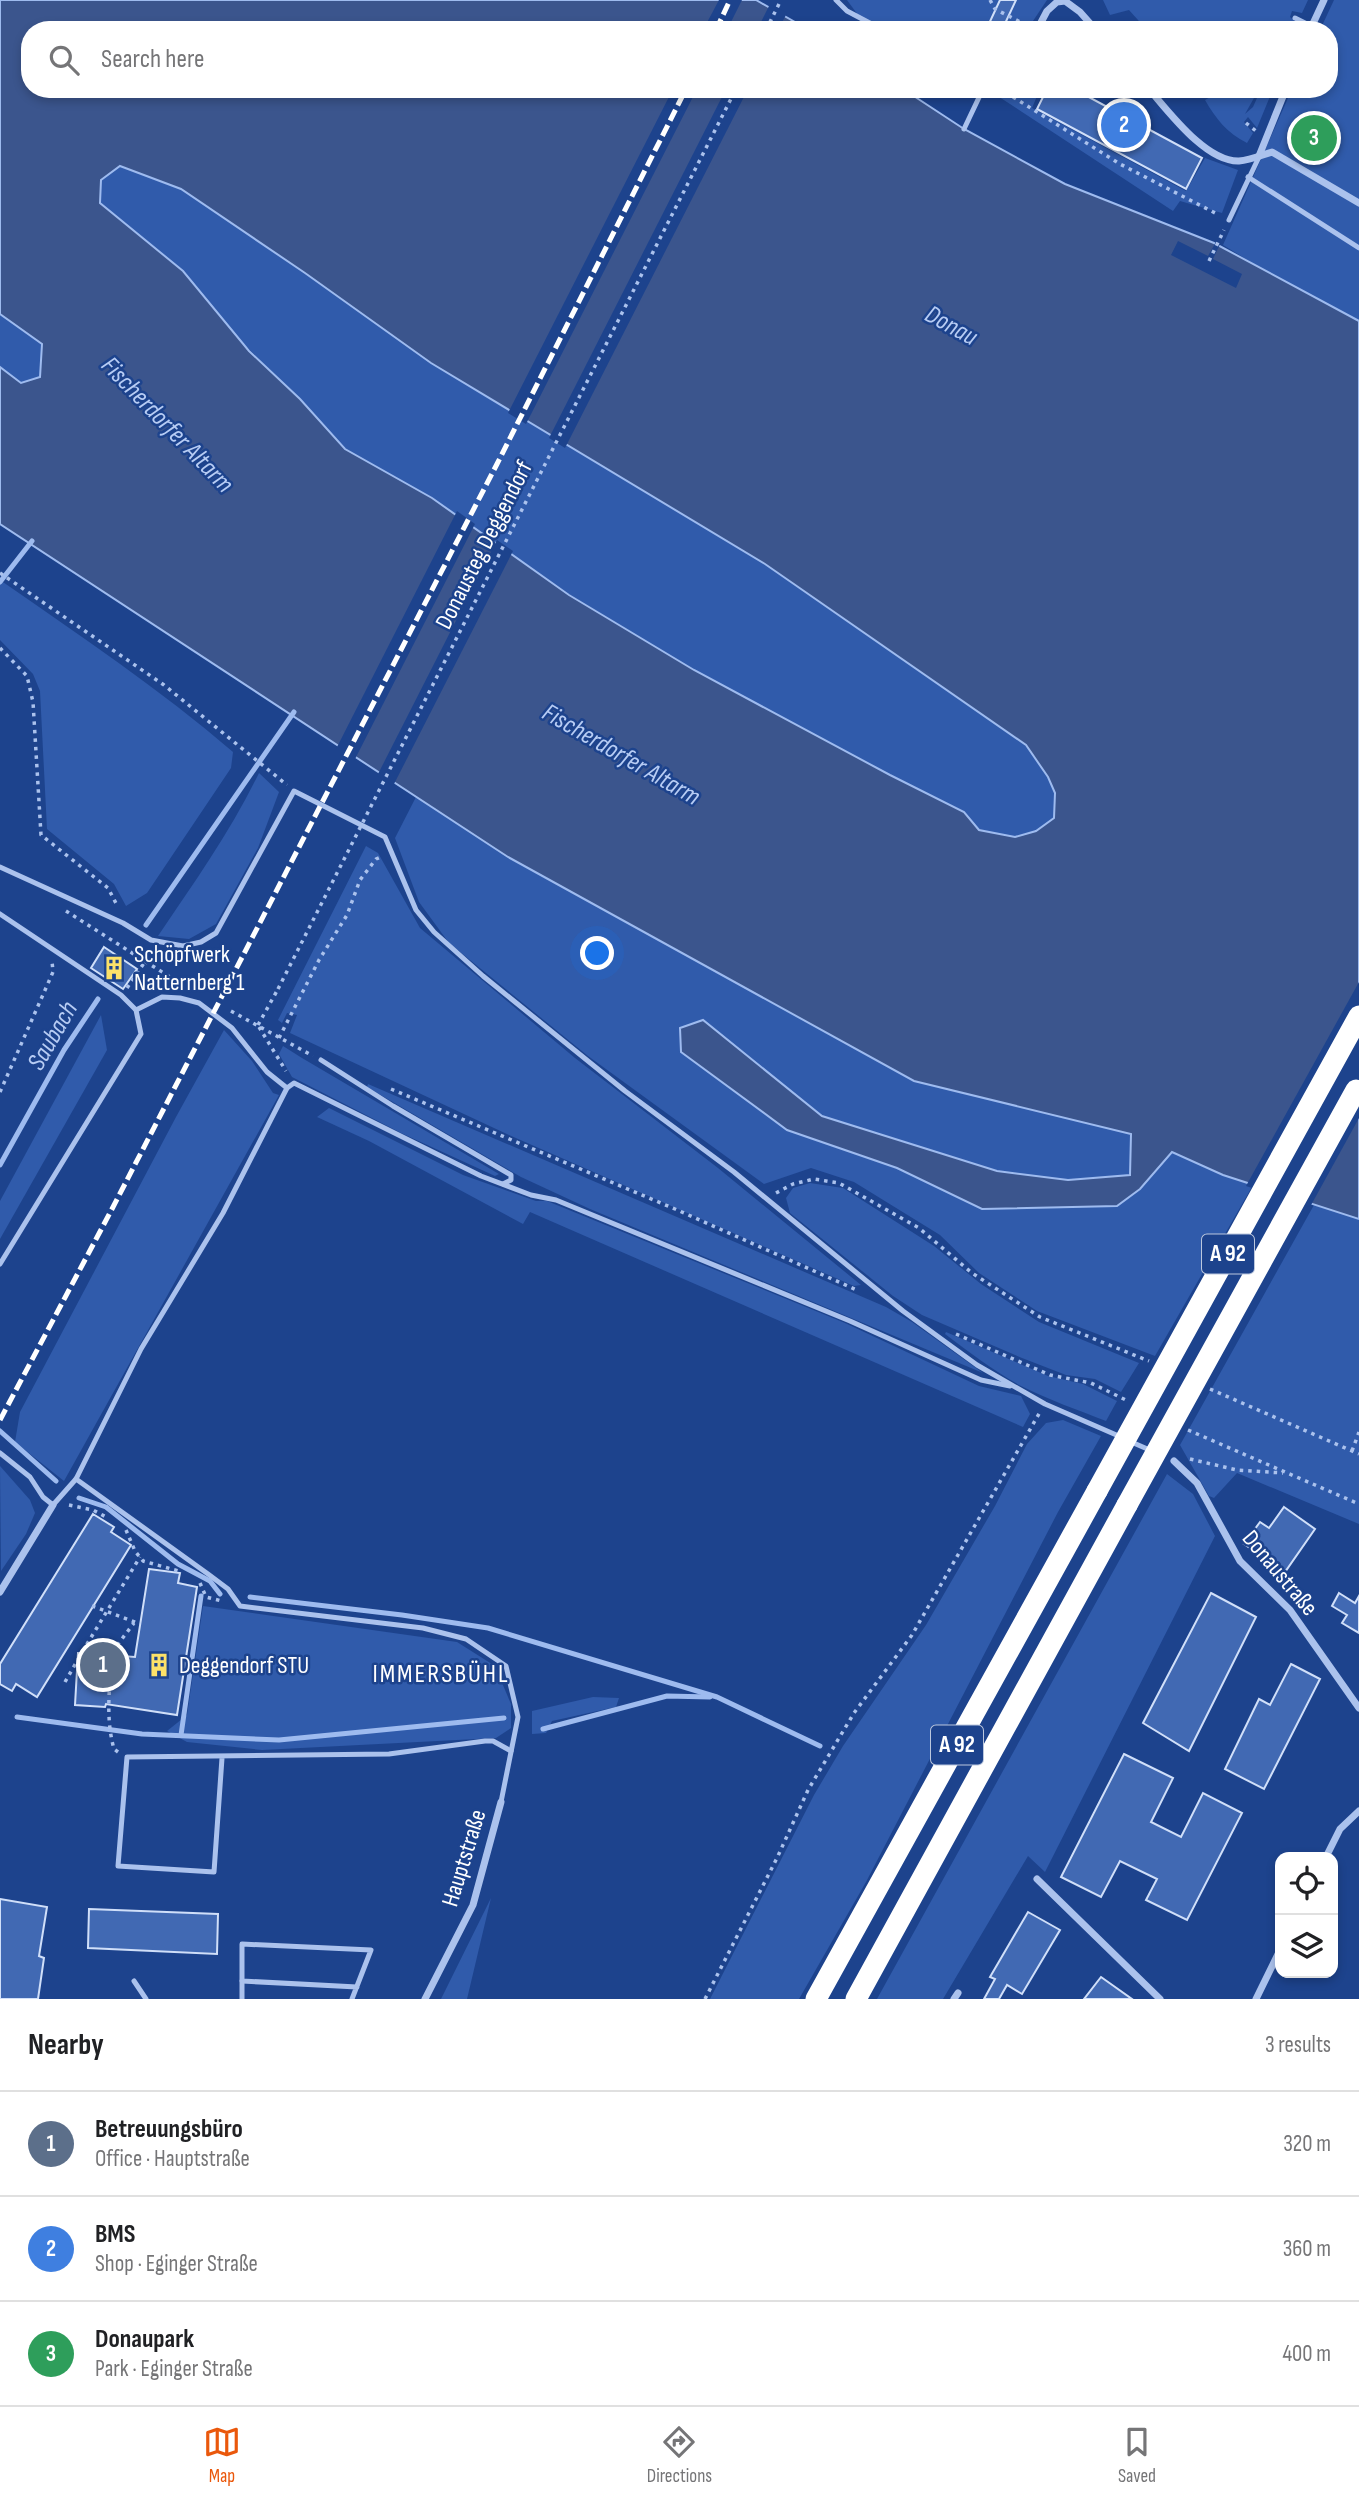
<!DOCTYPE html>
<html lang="en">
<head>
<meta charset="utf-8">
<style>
  body { margin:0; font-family:"Sofia Sans Condensed",sans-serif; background:#f2f2f2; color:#202124 }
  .controls { position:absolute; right:21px; bottom:21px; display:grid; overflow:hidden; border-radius:14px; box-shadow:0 4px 10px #0003 }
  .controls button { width:63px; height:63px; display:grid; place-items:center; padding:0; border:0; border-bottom:2px solid #e0e0e0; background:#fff; color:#202124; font:35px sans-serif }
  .you { position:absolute; left:598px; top:954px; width:24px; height:24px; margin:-18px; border:5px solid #fff; border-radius:50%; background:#1a73e8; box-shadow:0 0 0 10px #1a73e833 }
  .badge { display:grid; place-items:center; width:46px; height:46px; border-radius:50%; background:#ea580c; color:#fff; font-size:23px; font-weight:700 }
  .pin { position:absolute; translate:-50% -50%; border:4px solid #fff; box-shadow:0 2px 7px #0006 }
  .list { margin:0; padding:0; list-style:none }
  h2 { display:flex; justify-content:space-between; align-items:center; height:91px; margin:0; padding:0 28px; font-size:30px }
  h2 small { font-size:23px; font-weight:400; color:#757577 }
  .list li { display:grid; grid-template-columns:46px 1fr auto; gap:21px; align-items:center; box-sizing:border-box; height:105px; padding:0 28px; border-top:2px solid #e0e0e0 }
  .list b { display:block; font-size:26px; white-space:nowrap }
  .list p { margin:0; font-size:23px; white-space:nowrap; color:#757577 }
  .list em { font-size:23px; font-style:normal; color:#757577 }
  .icon { flex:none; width:38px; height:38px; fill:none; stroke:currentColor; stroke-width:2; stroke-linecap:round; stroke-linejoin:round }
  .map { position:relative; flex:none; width:1359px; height:1999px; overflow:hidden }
  .search { position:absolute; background:#fff; box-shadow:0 4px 10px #0003; left:21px; right:21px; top:21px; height:77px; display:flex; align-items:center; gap:18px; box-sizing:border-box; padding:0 24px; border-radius:28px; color:#757577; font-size:26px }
  .sheet { height:406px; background:#fff }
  nav { display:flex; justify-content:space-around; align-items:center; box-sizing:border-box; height:98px; border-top:2px solid #e0e0e0; background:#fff; font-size:19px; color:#757577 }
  nav a { display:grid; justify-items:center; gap:4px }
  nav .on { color:#ea580c }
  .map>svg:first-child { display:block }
  .green { fill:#305bab }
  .water { fill:#3b558d; stroke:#9ebbef; stroke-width:2; fill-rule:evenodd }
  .pier { fill:#1d438d }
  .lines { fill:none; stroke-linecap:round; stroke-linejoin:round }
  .stream { stroke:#9ebbef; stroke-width:5 }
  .building { fill:#4169b3; stroke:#d0dff9; stroke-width:2 }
  .path { stroke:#abc2ed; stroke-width:3.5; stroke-dasharray:3.5 5; stroke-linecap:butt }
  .service { stroke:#abc2ed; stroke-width:5 }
  .minor { stroke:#abc2ed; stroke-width:7 }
  .motorway { stroke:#fff; stroke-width:21 }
  .rail { stroke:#fff; stroke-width:5; stroke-dasharray:12 5; stroke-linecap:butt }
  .path-bridge { stroke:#abc2ed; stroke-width:3.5; stroke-dasharray:3.5 5; stroke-linecap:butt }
  .motorway-bridge { stroke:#fff; stroke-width:21 }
  .labels { text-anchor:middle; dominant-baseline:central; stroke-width:5; stroke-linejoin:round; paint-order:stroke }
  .shield { fill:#1d438d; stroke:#bbc7dd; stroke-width:2 }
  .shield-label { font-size:23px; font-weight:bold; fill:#fff }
  .street-label { font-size:24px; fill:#fff; stroke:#1d438d }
  .poi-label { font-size:24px; fill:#fff; stroke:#1d438d; text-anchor:start }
  .water-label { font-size:26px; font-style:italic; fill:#b7ccf4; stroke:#1d438d }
  .neighbourhood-label { font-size:26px; letter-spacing:2px; fill:#fff; stroke:#1d438d }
</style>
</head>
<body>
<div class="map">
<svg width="1359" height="1999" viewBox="0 0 1359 1999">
  <rect width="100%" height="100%" fill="#1d438d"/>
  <!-- green -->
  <g class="green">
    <path d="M847 0H1047L1027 30H872L866 26Z"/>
    <path d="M1103 0H1308L1302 13 1292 11 1290 17 1298 24 1297 30H1147L1129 10 1110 15Z"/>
    <path d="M1334 0H1359V321L1285 283 1223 245 1292 89H1329V30H1320Z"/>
    <path d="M987 89H1040L1032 108 1186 191 1205 158 1238 170 1222 213 1180 201 1173 211Z"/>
    <path d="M1207 89H1259L1245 114 1253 107 1261 89H1273L1257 128 1248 117 1244 122 1253 133 1247 143C1227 133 1216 119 1205 100L1214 95Z"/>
    <path d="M120 166 181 189 305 273 431 363 765 564 1026 745 1048 777 1056 793 1054 818 1037 831 1015 838 979 830 964 812 890 775 694 670 569 594 432 498 345 449 300 399 99 203 101 180Z"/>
    <path d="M0 314 42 344 40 377 21 383 0 367Z"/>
    <path d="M0 580C79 635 160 689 233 752L231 768 147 893 126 906 114 884 47 829 40 691 33 674 0 640Z"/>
    <path d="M259 773 279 792 258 848 216 924 189 939 158 936C194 883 231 831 259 773Z"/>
    <path d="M416 797 508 857 914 1081 1131 1134 1130 1175 1068 1180 997 1171 822 1116 703 1020 680 1028 897 1168 982 1209 1140 1189 1172 1152 1223 1175 1253 1185 1155 1356 1037 1311 979 1273 940 1235 854 1182 811 1168 764 1184 588 1056 449 943 419 902 395 838Z"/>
    <path d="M366 846 378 853 420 928 575 1058 718 1168 861 1285 854 1286 509 1135 290 1033 297 1015 287 1013 282 1023 278 1020Z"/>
    <path d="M101 1015 107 1050 0 1239V1201Z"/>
    <path d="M224 1030 252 1061 273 1093 279 1095 64 1481 15 1442 20 1412 176 1117Z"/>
    <path d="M283 1046 302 1058 499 1174 495 1176 401 1133 292 1077 279 1054Z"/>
    <path d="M368 1084 886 1307 912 1322 983 1373 590 1209 521 1177 367 1087Z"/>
    <path d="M329 1108 463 1175 536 1201H547L845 1323 979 1386 1021 1396 1030 1414 1023 1427 530 1212 523 1224 369 1141 317 1117Z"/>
    <path d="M810 1183 843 1188 934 1246 981 1284 1039 1322 1139 1363 1121 1392 1095 1379 1066 1375 1022 1358 922 1315 893 1296 790 1213 786 1198 793 1188Z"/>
    <path d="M1314 1205 1359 1219V1524L1237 1473 1214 1498 1209 1496 1180 1445Z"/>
    <path d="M946 1332 1048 1376 1083 1384 1117 1401 1106 1421C1078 1410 1049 1400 1021 1386 994 1371 970 1353 945 1334Z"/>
    <path d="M1063 1420 1101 1436 1058 1512 866 1882 799 1999H710L814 1795 843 1746 926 1625 995 1506 1027 1444 1046 1423Z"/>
    <path d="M0 1466 30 1500 35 1513 26 1534 1 1571Z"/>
    <path d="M1167 1474 1193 1494 1215 1536 1045 1872 1028 1856 943 1999H877Z"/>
    <path d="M203 1606 457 1642 495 1666 511 1704V1728L496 1738 262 1750 187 1742 167 1731 187 1715Z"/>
    <path d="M593 1697 619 1698 616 1707 552 1721 546 1733 532 1734V1711Z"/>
    <path d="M491 1898 467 1999H441L445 1991Z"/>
  </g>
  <!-- water -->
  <path class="water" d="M0 0H756L809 30H30V89H903L964 129 1065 184 1214 243 1359 321V1219L1223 1175 1172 1152 1140 1189 1117 1206 982 1209 897 1168 787 1130 681 1052 680 1028 703 1020 822 1116 997 1171 1068 1180 1130 1175 1131 1134 914 1081 508 857 0 524V367L21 383 40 377 42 344 0 314ZM120 166 181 189 305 273 431 363 765 564 1026 745 1048 777 1055 793 1054 818 1036 831 1015 837 979 830 964 812 890 775 694 670 569 595 432 498 345 449 300 399 249 351 183 271 100 203 101 180Z"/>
  <!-- pier -->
  <g class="pier">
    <path d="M719 0H742L727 30H703Z"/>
    <path d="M770 4 787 13 778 30H757Z"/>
    <path d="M673 89H697L526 424 508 413Z"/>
    <path d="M726 89H748L565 448 549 438Z"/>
    <path d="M1217 240 1221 242 1213 259 1242 274 1236 288 1171 255 1178 241 1208 256Z"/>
    <path d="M457 511 475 524 354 761 336 749Z"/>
    <path d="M497 540 513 551 393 786 377 776Z"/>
    <path d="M1359 982V1118L1310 1207 1246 1186Z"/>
  </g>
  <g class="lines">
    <!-- stream -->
    <g class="stream">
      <path d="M0 582 32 541"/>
      <path d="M146 925 294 712"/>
      <path d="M0 1165 64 1050 98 999"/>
      <path d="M0 1431 56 1481"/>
      <path d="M79 1498 106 1507 178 1564 210 1581 220 1594"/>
      <path d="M250 1597 402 1615 488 1628 717 1697 820 1746"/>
      <path d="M17 1717 142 1734 279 1740 504 1718"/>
      <path d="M543 1729 667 1696 710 1697"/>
      <path d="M181 1735 201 1596"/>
    </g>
  </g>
  <!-- building -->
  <g class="building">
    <path d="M1000 0H1016L1002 30H986Z"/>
    <path d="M1047 89H1074L1202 158 1186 189 1037 109Z"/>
    <path d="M104 947 137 969 123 989 91 968Z"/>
    <path d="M1284 1507 1315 1529 1285 1572 1244 1544 1260 1522 1269 1528Z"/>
    <path d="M93 1514 114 1527 111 1532 131 1545 37 1697 16 1684 12 1691 0 1684V1664Z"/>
    <path d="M149 1569 180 1573 178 1583 197 1587 177 1715 106 1704 105 1707 75 1705 78 1653 135 1657Z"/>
    <path d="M1211 1593 1256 1617 1189 1751 1143 1723Z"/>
    <path d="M1339 1593 1355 1603 1359 1596V1633L1342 1623 1347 1615 1332 1606Z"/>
    <path d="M1291 1664 1320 1679 1264 1789 1225 1769 1259 1699 1270 1705Z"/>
    <path d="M1124 1754 1173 1778 1151 1822 1181 1837 1203 1793 1242 1813 1187 1920 1146 1900 1157 1879 1120 1861 1101 1897 1061 1877Z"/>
    <path d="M0 1899 47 1907 39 1956 44 1958 38 1999H0Z"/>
    <path d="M89 1909 218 1914 217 1954 88 1948Z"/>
    <path d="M1028 1912 1060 1930 1022 1994 1007 1985 999 1999H984L995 1979 990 1977Z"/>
    <path d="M1101 1977 1132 1999H1084Z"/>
  </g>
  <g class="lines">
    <!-- path -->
    <g class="path">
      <path d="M990 0 995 9 1028 26"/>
      <path d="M766 30 781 0"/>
      <path d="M1013 97 1120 164 1219 215"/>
      <path d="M1246 123 1256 131"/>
      <path d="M1209 261 1224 230"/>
      <path d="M0 573 164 685 287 785"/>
      <path d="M0 648 27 676 33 702 41 835 108 888 118 907"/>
      <path d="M66 911 184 986"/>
      <path d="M127 988 144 963"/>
      <path d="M231 1011 313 1056"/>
      <path d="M258 1025 278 989"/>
      <path d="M259 1027 286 1071"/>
      <path d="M279 1038 319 960 347 915 360 880 376 859 383 856"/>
      <path d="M391 1089 675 1209 859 1291"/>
      <path d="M0 1092 53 972 52 961"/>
      <path d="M776 1193 793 1184 814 1179 839 1183 919 1228 972 1273 1040 1317 1149 1361"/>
      <path d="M956 1334 1050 1375 1091 1383 1128 1401"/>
      <path d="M1210 1389 1359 1454"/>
      <path d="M1188 1430 1359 1504"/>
      <path d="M1352 1451 1359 1432"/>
      <path d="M1190 1459 1237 1470 1283 1473"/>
      <path d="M69 1505 93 1510 108 1518"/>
      <path d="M126 1530 135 1551 143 1561 182 1572"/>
      <path d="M200 1583 206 1597 222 1601"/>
      <path d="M92 1606 140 1624"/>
      <path d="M112 1652 134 1623"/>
      <path d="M65 1682 84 1649"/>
      <path d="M118 1752 114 1749C105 1717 110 1685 112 1652L84 1649 140 1557"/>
      <path d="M705 1999 777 1858 808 1790 854 1713 912 1635 1040 1412"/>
    </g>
    <!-- service -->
    <g class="service">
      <path d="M836 0 847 11 883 30"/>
      <path d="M1295 18 1311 26"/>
      <path d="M964 129 983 89"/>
      <path d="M1248 177 1359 248"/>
      <path d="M1229 220 1259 157"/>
      <path d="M0 867 123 923 151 940 183 946 201 942 216 933 294 791 385 837 416 910 434 932 483 976 625 1091 734 1172 903 1311 977 1365 1045 1404 1121 1437"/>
      <path d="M136 1010 162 997 180 998 199 1003 232 1028 267 1072 287 1088 294 1083 481 1176 531 1195 556 1200 850 1321 981 1380 1010 1386"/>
      <path d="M321 1060 393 1106 511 1175V1180L503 1184"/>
      <path d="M0 1264 141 1034 136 1010 121 995 0 914"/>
      <path d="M1129 1441 1152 1451"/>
      <path d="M0 1453 30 1477 43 1497 53 1505 76 1479 141 1349 223 1213 287 1088"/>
      <path d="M76 1479 208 1574 228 1589 240 1606 423 1628 466 1639 506 1666 518 1717 501 1802"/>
      <path d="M222 1758 214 1872 118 1866 127 1757 389 1754 485 1741H493L511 1751"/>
      <path d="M134 1981 146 1999"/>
      <path d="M242 1981V1999"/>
      <path d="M352 1999 371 1950 242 1944V1981L357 1987"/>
    </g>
    <!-- minor -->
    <g class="minor">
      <path d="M1037 30 1047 11 1057 2 1065 1 1080 12 1096 30"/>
      <path d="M1310 30 1324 0"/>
      <path d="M1149 89C1169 112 1206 162 1239 161 1250 160 1262 155 1272 152L1359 203"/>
      <path d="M1003 91 1004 89"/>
      <path d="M1259 156 1286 89"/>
      <path d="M1174 1461 1197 1483 1240 1561 1290 1610 1359 1708"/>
      <path d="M0 1592 53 1505"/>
      <path d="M1326 1857 1340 1829 1359 1811"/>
      <path d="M1037 1879 1160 1999"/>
      <path d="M425 1999 473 1905 501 1802"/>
      <path d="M954 1999 958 1993"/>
      <path d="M1256 1999 1280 1950"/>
    </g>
    <!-- motorway -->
    <g class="motorway">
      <path d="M816 1999 1097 1491"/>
      <path d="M856 1999 1127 1505"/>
    </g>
    <!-- rail -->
    <g class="rail">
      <path d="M716 30 730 0"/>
      <path d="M0 1420 112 1209 497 464 686 89"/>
    </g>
    <!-- path-bridge -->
    <path class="path-bridge" d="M278 989 736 89"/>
    <!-- motorway-bridge -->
    <g class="motorway-bridge">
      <path d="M1097 1491 1359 1016"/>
      <path d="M1127 1505 1356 1090"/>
    </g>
  </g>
  <!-- icons -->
  <defs>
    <g id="building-bare" transform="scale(1.89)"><path d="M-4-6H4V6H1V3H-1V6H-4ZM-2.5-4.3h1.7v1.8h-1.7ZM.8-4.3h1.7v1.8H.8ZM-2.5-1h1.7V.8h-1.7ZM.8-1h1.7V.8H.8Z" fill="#fce169" stroke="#1d438d" stroke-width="2.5" paint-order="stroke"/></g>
  </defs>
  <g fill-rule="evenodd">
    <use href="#building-bare" x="114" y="968"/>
    <use href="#building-bare" x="159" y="1665"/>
  </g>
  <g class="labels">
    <!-- shield labels -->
    <g class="shield">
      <rect x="1202" y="1234.5" width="52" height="39" rx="5"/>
      <rect x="931" y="1725.5" width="52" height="39" rx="5"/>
    </g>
    <g class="shield-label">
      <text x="1228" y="1254">A 92</text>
      <text x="957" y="1745">A 92</text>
    </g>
    <!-- street labels -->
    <g class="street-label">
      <text transform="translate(484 545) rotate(-63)">Donausteg Deggendorf</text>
      <text transform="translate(1280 1573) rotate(50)">Donaustraße</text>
      <text transform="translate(464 1858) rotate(-73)">Hauptstraße</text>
    </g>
    <!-- poi labels -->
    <g class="poi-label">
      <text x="134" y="954">Schöpfwerk<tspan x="134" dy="28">Natternberg 1</tspan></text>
      <text x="179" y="1665">Deggendorf STU</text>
    </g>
    <!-- water labels -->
    <g class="water-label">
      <text transform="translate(951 326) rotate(29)">Donau</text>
      <text transform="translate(167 425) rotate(46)">Fischerdorfer Altarm</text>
      <text transform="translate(621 755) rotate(30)">Fischerdorfer Altarm</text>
      <text transform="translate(53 1036) rotate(-60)">Saubach</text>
    </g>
    <!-- neighbourhood labels -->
    <g class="neighbourhood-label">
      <text x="441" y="1674">IMMERSBÜHL</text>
    </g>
  </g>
</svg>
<div class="controls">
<button><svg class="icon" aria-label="locate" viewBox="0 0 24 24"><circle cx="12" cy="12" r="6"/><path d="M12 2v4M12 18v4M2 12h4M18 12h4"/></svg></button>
<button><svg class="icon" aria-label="layers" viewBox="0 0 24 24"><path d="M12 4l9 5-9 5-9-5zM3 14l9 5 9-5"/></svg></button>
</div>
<div class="you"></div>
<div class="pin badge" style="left:103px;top:1665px;background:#5c6f8a">1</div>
<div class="pin badge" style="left:1124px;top:125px;background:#3f7fe0">2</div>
<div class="pin badge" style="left:1314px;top:138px;background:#2e9e5b">3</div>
<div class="search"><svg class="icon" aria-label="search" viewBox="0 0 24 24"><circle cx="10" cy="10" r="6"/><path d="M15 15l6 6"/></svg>Search here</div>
</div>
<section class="sheet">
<h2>Nearby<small>3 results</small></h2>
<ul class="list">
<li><span class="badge" style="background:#5c6f8a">1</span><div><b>Betreuungsbüro</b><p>Office · Hauptstraße</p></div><em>320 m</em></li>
<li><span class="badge" style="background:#3f7fe0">2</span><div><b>BMS</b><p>Shop · Eginger Straße</p></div><em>360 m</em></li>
<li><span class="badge" style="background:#2e9e5b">3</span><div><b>Donaupark</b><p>Park · Eginger Straße</p></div><em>400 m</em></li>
</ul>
</section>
<nav>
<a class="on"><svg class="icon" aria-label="map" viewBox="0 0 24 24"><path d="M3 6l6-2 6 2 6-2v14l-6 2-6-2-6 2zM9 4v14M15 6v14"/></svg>Map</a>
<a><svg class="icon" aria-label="directions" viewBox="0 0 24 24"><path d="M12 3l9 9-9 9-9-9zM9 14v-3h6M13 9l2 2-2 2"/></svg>Directions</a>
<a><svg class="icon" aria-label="saved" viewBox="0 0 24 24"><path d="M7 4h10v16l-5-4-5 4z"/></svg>Saved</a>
</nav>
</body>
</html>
